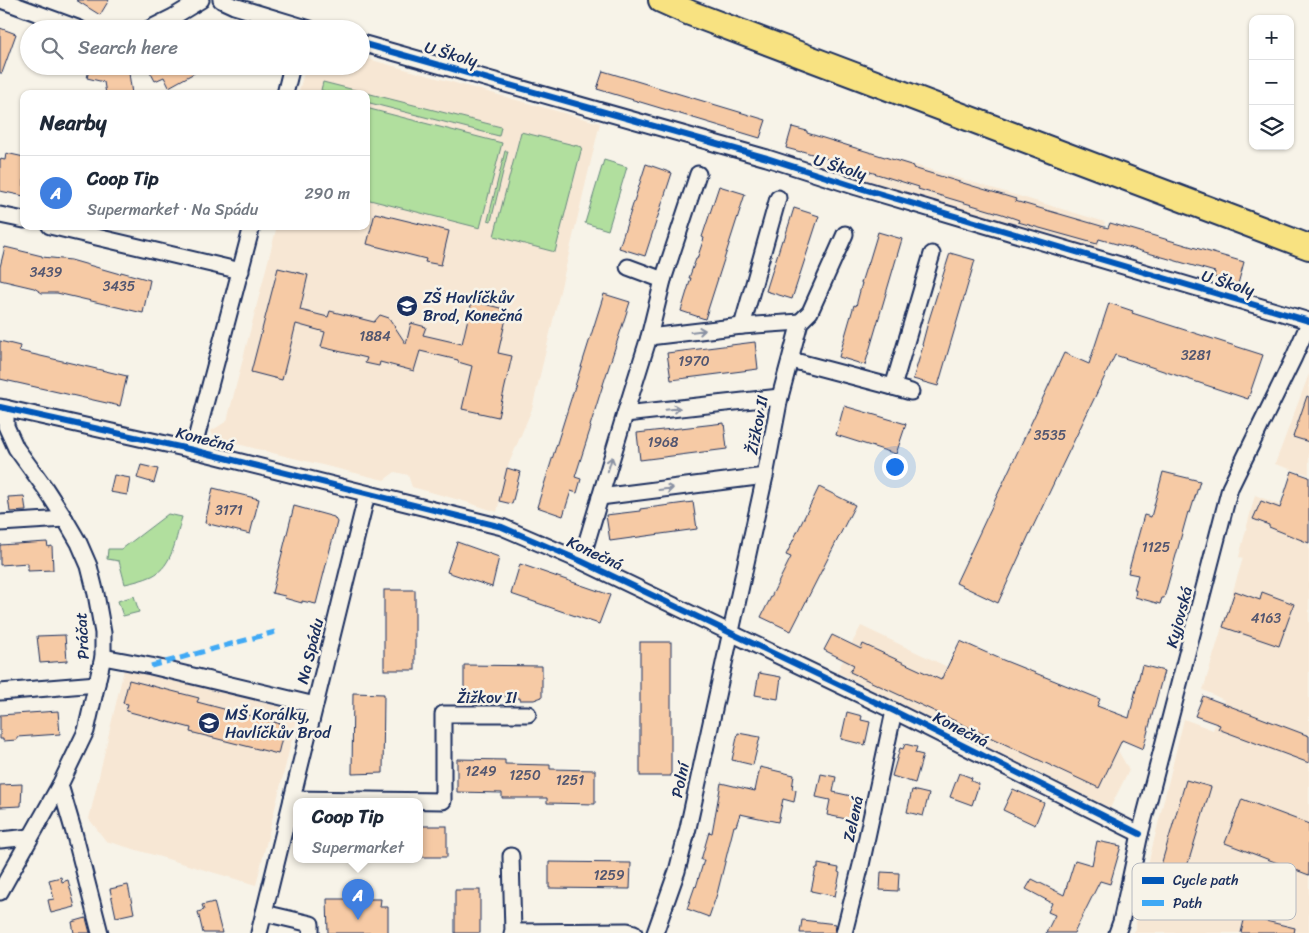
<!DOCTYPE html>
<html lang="en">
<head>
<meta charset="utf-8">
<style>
  body { margin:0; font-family:Sriracha,sans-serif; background:#f2f2f3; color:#1f2937 }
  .controls { position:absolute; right:15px; top:15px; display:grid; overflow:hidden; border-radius:10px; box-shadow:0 1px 4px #0004 }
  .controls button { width:45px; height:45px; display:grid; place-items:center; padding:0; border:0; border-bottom:1px solid #e0e1e3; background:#fff; color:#1f2937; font:25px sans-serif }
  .you { position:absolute; left:894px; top:466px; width:18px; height:18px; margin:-12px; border:4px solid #fff; border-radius:50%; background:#1a73e8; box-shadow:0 0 0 8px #1a73e833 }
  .badge { display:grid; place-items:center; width:32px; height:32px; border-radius:50%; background:#db2777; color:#fff; font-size:16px; font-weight:700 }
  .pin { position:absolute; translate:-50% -41px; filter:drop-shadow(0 1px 2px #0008) }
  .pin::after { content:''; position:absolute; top:26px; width:18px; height:15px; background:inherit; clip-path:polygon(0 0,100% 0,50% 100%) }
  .popup { position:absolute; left:293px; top:798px; width:130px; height:65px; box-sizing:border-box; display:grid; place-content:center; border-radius:10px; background:#fff; filter:drop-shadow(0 1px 4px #0005); font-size:16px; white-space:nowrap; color:#747a83 }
  .popup b { font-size:19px; color:#1f2937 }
  .popup::after { content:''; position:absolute; left:50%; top:100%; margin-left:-10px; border:10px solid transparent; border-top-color:#fff }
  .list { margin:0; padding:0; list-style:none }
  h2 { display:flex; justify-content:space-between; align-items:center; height:65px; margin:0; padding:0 20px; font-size:21px }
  h2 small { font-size:16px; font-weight:400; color:#747a83 }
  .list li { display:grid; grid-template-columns:32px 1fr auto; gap:15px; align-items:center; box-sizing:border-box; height:75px; padding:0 20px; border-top:1px solid #e0e1e3 }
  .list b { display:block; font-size:19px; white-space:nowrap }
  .list p { margin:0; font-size:16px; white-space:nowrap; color:#747a83 }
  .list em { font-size:16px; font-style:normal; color:#747a83 }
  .icon { flex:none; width:28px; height:28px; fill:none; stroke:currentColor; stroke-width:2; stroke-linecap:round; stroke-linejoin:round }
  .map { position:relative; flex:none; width:1309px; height:933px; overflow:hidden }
  .search { position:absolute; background:#fff; box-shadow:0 1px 4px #0004; left:20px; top:20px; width:350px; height:55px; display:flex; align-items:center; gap:12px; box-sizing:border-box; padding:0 18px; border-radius:28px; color:#747a83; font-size:19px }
  .panel { position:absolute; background:#fff; box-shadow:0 1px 4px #0004; left:20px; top:90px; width:350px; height:140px; border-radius:10px }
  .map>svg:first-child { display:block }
  .built { fill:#f7e7d4 }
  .green { fill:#b1df9e; stroke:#66877e }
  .building { fill:#f6caa5; stroke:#1b2f5e }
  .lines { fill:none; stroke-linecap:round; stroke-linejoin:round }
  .street-casing { stroke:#1b2f5e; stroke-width:19 }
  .primary-casing { stroke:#1b2f5e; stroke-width:28 }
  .street { stroke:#f7f3e8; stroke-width:15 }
  .primary { stroke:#f8e281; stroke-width:24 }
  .quiet { stroke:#3fa9f5; stroke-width:5; stroke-dasharray:10 5; stroke-linecap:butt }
  .cycleway-casing { stroke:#f7f3e8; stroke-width:9 }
  .cycleway { stroke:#0057b8; stroke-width:6 }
  .oneway { stroke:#8991a3 }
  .labels { text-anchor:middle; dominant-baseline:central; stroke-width:5; stroke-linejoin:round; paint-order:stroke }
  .number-label { font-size:14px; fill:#525670 }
  .street-label { font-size:16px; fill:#1b2f5e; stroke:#f7f3e8 }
  .poi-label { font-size:16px; fill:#1b2f5e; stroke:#f7f3e8; text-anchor:start }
  .key { fill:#f7f3e8; stroke:#b5b8bf; stroke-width:1 }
  .key-label { font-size:14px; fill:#1b2f5e }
</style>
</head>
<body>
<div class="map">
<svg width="1309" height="933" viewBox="0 0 1309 933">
  <rect width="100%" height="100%" fill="#f7f3e8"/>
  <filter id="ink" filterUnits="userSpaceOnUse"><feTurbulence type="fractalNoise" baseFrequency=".02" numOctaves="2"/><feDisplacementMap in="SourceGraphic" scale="10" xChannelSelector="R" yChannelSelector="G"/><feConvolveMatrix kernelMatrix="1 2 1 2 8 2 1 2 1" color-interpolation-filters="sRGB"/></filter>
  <g filter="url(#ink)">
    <!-- built -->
    <g class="built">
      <path d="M361 57 600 123 532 409 507 468 497 512 463 501 412 487 408 475 395 472 384 480 281 455 214 438 211 431 227 421 277 226H366V94H298L304 73 317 66H361Z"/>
      <path d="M818 136 1105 222 1097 250 810 164Z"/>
      <path d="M1309 374V475L1275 464Z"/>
      <path d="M1255 495 1309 517V933H1133L1136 929V913L1184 719 1213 730 1224 700 1203 690 1243 558 1239 557Z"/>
      <path d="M861 626 1116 747 1129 770 1110 808 837 672Z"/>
      <path d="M124 669 299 711 256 885 106 841 89 819Z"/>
    </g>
    <!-- green -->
    <g class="green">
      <path d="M323 82 501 127 499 136 366 102V94H334L321 90Z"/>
      <path d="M366 108 502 143 480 228 366 199Z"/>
      <path d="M521 132 582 147 555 252 494 236Z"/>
      <path d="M505 151H508L491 221 488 220Z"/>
      <path d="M604 160 627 167 608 230 585 223Z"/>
      <path d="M168 514 182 517C176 537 173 566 152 576 143 580 134 582 125 584L119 561 107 559 108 549H122Z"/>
      <path d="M134 596 139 612 123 616 118 601Z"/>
    </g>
    <!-- building -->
    <g class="building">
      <path d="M76 0H109L100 15Z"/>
      <path d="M0 28 16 34 2 73H0Z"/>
      <path d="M90 66H128L132 94H106L104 82 87 78Z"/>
      <path d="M147 66H207L169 87 164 77 155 81Z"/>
      <path d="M603 71 766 120 760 138 597 89Z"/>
      <path d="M792 127 807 131V133L914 166 913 168 1016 199 1015 201 1039 208 1108 228 1110 223 1244 262 1238 284 1214 277 1215 272 1099 239 1097 244 1018 222 1019 220 1002 214 918 189 919 187 802 151 801 152 786 148Z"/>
      <path d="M6 153 24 157V196L0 191V159L5 160Z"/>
      <path d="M646 164 672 173 645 256 619 248Z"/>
      <path d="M719 186 745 194 705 319 681 311 691 278H689L696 259H697L704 238 702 237Z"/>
      <path d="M794 208 819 216 792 299 766 291 782 240H784Z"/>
      <path d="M375 213 449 231 441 265 425 262 426 259 367 244Z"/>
      <path d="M878 232 902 239 865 365 839 357 854 305 856 306 862 283H861L867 264 868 265Z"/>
      <path d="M5 247 42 256V257L71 260 120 274 121 272 150 280 143 313 57 293H42L34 288 0 280V267Z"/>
      <path d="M950 253 975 260 938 386 913 379 923 346 922 345 927 326Z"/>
      <path d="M278 268 308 275 300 310 328 317 330 311 374 322 380 315 389 318 406 344 411 323 426 327 423 335 462 344 472 301 508 310 498 353 512 356 498 417 462 409 472 366 458 362V360L420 351 414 371 380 362 379 366 365 363 367 358 321 347 325 332 296 324 282 380 251 372Z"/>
      <path d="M604 294 630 302 600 394 590 426 591 427 575 477 581 479 577 493 571 491 563 516 537 507Z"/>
      <path d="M1109 303 1133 311 1132 313 1263 355 1248 399 1115 355 1028 537 998 603 956 583 1064 353 1089 364Z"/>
      <path d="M0 341 20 346 19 351 127 376 120 406 0 379Z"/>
      <path d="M755 342 758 369 671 380 667 353Z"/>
      <path d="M1307 396 1309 397V442L1293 437Z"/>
      <path d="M844 406 906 424 896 454 836 435Z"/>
      <path d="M724 423 727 449 640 460 637 433Z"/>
      <path d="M141 465 158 469 154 483 137 478Z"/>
      <path d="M507 468 520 472 512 504 499 501Z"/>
      <path d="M1292 471 1309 477V543L1269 527V525L1253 519 1261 501 1280 508Z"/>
      <path d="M1163 472 1200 481 1190 513 1188 512 1164 598H1162L1160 604 1135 597 1136 590H1134L1138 575 1128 573 1144 515 1151 517Z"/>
      <path d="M114 475 130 478 127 495 110 492Z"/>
      <path d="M819 487 855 505 791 631 761 617 791 557 786 555Z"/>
      <path d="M213 488 259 499 250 534 205 523Z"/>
      <path d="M24 496 26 511 10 512 8 497Z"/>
      <path d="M693 502 697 529 610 541 606 515 640 511V509Z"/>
      <path d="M294 506 334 517 337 522 316 604 302 601V603L284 598 285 596 272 593Z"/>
      <path d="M47 542 48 547 52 546 53 570 28 571V563L0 565V545Z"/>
      <path d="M457 542 499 557 492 587 447 572Z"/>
      <path d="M520 564 610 595 599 624 511 594Z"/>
      <rect x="384" y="590" width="31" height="80"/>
      <path d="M1235 591 1260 600 1262 592 1294 604 1279 646 1223 627Z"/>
      <path d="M65 635 67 661 40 663 37 636Z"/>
      <path d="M832 635 861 649 863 644 941 680 960 641 1003 660 1100 699 1097 706 1129 718 1142 665 1164 671 1143 749 1122 740 1099 788 850 672 854 665 824 650Z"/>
      <rect x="640" y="642" width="31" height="134"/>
      <path d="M464 665 542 666V697L534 700H520V698H516V696L464 697Z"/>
      <path d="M759 673 781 677 778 699 755 695Z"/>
      <path d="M129 680 199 698 197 702 285 725 278 754 190 732 191 728 126 711 128 704 123 703Z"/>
      <path d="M353 693 384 694 383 773 352 774Z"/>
      <path d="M1203 696 1309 736V763L1218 729 1220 725 1195 716Z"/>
      <path d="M58 711 60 734 17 737V740L3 741V739H0V715Z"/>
      <path d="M847 712 862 716 861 720 870 722 865 745 841 739Z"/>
      <path d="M738 733 760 737 753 765 732 760Z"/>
      <path d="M905 744 917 747 915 753 923 755 915 783 892 776 900 748 903 749Z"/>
      <path d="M457 759 505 760V764L550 765V769L595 770V804L547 803V798H502V793L457 792Z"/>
      <path d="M760 767 794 775 792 789 796 790 794 802 783 799 778 822 740 814 736 826H734L717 894 709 917 687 909 695 886 696 887 704 860H701L709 832 712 833 721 783 755 791Z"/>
      <path d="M959 773 972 778 971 781 979 784 972 805 950 797Z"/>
      <path d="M821 774 836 777 833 792 856 797 851 820 827 815 830 800 816 797Z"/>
      <path d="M1186 780 1211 787 1183 880 1159 872Z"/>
      <path d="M22 784 21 806 0 807V785Z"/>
      <path d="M1013 789 1044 803 1035 825 1003 810Z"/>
      <path d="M912 790 929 794 923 816 907 812Z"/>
      <path d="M1242 799 1309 824V875L1225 843Z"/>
      <rect x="419" y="826" width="28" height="31"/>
      <path d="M1097 841 1121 846 1110 884 1100 881 1074 933H1046L1055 915 1048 912 1052 903 1026 889 1032 879 1064 895 1075 860 1092 865Z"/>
      <path d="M549 862 631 863 630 889 549 888Z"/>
      <path d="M818 864 839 868 838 872 840 873 835 896 811 891 816 868H818Z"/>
      <path d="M881 872 899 873 898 891 880 890Z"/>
      <path d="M61 877 62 882 68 880 75 907 51 913 48 900 54 899 49 880Z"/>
      <path d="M128 885 134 913 116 917 110 889Z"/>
      <rect x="455" y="890" width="25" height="43"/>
      <path d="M327 899H381L380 907H388V933H328Z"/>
      <path d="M214 902 222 933H203L198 912 204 910 202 905Z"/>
      <path d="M1245 916 1295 928 1294 933H1241Z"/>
      <path d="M86 918 90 933H74L72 922Z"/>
      <path d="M802 920 836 924 835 933H800Z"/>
    </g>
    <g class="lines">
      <!-- street casing -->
      <g class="street-casing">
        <g id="street">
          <path d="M1 0 80 29"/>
          <path d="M221 0 234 6 310 29"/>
          <path d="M149 29 173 17 201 0"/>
          <path d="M361 43 767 158 857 187 1309 321"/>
          <path d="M285 94 292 66"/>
          <path d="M0 215 24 220"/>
          <path d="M50 226 241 271"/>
          <path d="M628 267 663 280"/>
          <path d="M742 326 778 198"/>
          <path d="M649 337 742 326 800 322"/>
          <path d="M791 360 893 387 932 254"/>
          <path d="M893 387 911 392"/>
          <path d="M0 407 193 450 502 527 581 561 731 633 894 711 1140 834"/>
          <path d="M625 414 780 397"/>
          <path d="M193 450 252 226"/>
          <path d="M600 497 765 476"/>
          <path d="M0 523 65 519"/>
          <path d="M581 561 625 414 649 337 663 280 698 174"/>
          <path d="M103 657 151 666 315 705"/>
          <path d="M0 692 97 684"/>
          <path d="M60 785 75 836 100 933"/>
          <path d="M292 799 443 801V714H528"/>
          <path d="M0 840 30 837"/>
          <path d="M511 856 513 932 512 933"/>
          <path d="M0 892 60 785 86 731 103 657V633L96 594 89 566 79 543 65 519 45 488 16 448 6 426V408"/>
          <path d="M264 913 311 924V933"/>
          <path d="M513 932 627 931 634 933"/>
          <path d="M259 933 367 494"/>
          <path d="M655 933 677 871 688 828 765 476 780 397 800 322 810 312 845 234"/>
          <path d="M844 933 861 865 894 711"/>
          <path d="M1117 933 1121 922 1140 834 1230 488 1294 357 1309 323"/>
        </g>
      </g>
      <!-- primary casing -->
      <g class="primary-casing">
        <path id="primary" d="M661 0 690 13 1309 247"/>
      </g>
      <!-- street -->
      <use href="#street" class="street"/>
      <!-- primary -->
      <use href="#primary" class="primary"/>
      <!-- quiet -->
      <path class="quiet" d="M151 666 275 632"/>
      <!-- cycleway casing -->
      <g class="cycleway-casing">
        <g id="cycleway">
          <path d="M361 43 767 158 857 187 1309 321"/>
          <path d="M0 407 193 450 502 527 581 561 731 633 894 711 1140 834"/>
        </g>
      </g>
      <!-- cycleway -->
      <use href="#cycleway" class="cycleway"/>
    </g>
    <!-- one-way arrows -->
    <defs><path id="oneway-shaft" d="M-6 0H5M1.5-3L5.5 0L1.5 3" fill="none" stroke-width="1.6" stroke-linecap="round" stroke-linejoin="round" transform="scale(1.25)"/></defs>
    <g class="oneway">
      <use href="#oneway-shaft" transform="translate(698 331) rotate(-7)"/>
      <use href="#oneway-shaft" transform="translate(673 409) rotate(-6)"/>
      <use href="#oneway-shaft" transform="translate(610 464) rotate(-73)"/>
      <use href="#oneway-shaft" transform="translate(666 489) rotate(-7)"/>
    </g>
  </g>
  <!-- icons -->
  <defs>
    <g id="school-disc" transform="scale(1.125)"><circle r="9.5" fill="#1b2f5e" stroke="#f7f3e8"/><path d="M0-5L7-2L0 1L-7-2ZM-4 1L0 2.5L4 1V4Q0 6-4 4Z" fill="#fff"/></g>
  </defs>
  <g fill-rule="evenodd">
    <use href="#school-disc" x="407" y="306"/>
    <use href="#school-disc" x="209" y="723"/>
  </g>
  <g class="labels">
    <!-- number labels -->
    <g class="number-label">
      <text x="46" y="272">3439</text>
      <text x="119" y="286">3435</text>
      <text x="375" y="336">1884</text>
      <text x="1196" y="355">3281</text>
      <text x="694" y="361">1970</text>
      <text x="1050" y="435">3535</text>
      <text x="663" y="442">1968</text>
      <text x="229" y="510">3171</text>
      <text x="1156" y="547">1125</text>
      <text x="1266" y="618">4163</text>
      <text x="481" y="771">1249</text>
      <text x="525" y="775">1250</text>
      <text x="570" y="780">1251</text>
      <text x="609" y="875">1259</text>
    </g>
    <!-- street labels -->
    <g class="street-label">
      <text transform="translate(451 54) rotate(16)">U Školy</text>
      <text transform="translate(840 167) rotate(17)">U Školy</text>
      <text transform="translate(1228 283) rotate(17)">U Školy</text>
      <text transform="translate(757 425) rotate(-79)">Žižkov II</text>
      <text transform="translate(205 439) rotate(14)">Konečná</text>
      <text transform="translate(595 553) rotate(25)">Konečná</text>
      <text transform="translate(1179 617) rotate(-75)">Kyjovská</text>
      <text transform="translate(82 636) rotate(-93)">Práčat</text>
      <text transform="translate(310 651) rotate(-76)">Na Spádu</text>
      <text x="487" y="697">Žižkov II</text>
      <text transform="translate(961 729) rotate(27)">Konečná</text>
      <text transform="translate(680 780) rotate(-78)">Polní</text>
      <text transform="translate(853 819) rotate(-78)">Zelená</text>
    </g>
    <!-- poi labels -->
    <g class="poi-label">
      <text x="423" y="297">ZŠ Havlíčkův<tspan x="423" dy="18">Brod, Konečná</tspan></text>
      <text x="225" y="714">MŠ Korálky,<tspan x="225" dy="18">Havlíčkův Brod</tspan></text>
    </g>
  </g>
  <!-- legend -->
  <rect x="1132" y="863" width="164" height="57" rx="8" class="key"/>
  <rect x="1142" y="877" width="22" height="7" fill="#0057b8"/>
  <rect x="1142" y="900" width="22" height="6" fill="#3fa9f5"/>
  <g class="key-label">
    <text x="1173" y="885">Cycle path</text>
    <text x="1173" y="908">Path</text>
  </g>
</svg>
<div class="controls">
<button>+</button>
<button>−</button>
<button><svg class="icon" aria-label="layers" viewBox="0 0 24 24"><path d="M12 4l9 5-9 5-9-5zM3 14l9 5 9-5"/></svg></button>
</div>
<div class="you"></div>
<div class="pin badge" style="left:358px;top:920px;background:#3f7fe0">A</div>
<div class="popup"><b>Coop Tip</b>Supermarket</div>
<div class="search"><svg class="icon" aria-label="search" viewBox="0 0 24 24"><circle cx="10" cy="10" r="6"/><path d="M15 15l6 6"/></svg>Search here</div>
<section class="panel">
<h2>Nearby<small></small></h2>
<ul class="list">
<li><span class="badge" style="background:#3f7fe0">A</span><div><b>Coop Tip</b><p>Supermarket · Na Spádu</p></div><em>290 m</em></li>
</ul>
</section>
</div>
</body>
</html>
